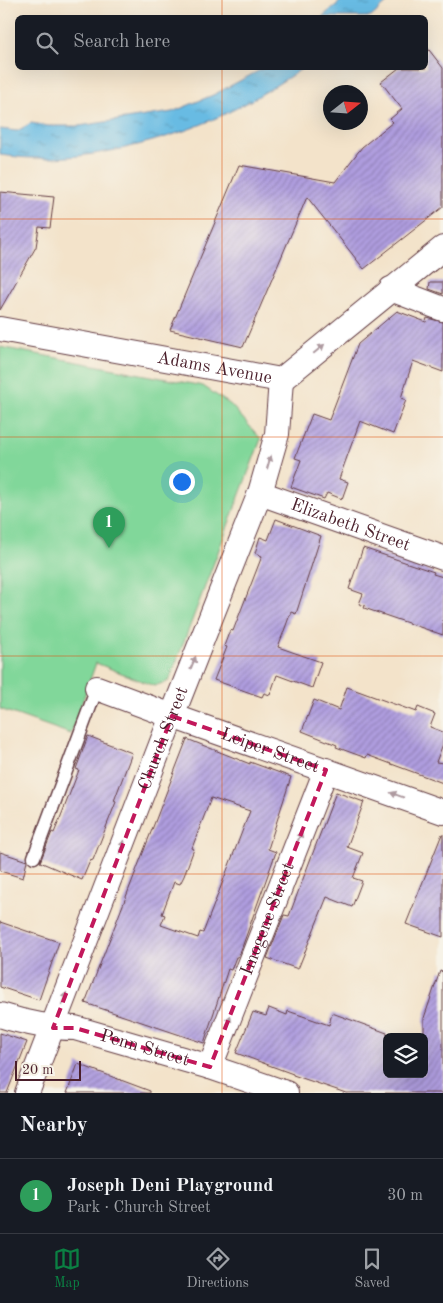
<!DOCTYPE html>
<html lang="en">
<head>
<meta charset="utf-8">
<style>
  body { margin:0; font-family:"Old Standard TT",serif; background:#20242c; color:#f1f3f6 }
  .controls { position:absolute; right:15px; bottom:15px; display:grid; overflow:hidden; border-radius:8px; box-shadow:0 5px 20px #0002 }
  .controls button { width:45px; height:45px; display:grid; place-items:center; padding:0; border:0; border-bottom:1px solid #363941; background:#171b24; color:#f1f3f6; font:25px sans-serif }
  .compass { position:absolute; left:323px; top:85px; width:45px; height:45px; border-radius:50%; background:#171b24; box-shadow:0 5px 20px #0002; rotate:73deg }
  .scale { position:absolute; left:15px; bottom:12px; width:66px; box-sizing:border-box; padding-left:5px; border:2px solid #4a1f2b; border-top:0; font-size:14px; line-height:18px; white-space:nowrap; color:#4a1f2b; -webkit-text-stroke:4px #f7f3e8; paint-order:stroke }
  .you { position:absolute; left:181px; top:481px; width:18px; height:18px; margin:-12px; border:4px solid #fff; border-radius:50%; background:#1a73e8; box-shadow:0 0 0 8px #1a73e833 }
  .badge { display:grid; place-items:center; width:32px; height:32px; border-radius:50%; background:#0b8043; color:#fff; font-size:16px; font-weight:700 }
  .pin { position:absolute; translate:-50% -41px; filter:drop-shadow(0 1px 2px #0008) }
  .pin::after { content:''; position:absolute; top:26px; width:18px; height:15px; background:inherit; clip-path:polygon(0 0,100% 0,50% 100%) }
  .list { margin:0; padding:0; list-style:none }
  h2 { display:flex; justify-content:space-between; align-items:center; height:65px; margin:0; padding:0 20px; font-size:21px }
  h2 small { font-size:16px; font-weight:400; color:#9ea1a6 }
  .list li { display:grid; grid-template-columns:32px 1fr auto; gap:15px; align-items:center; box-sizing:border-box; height:75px; padding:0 20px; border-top:1px solid #363941 }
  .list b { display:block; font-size:19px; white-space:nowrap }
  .list p { margin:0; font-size:16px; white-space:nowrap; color:#9ea1a6 }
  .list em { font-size:16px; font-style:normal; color:#9ea1a6 }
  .icon { flex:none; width:28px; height:28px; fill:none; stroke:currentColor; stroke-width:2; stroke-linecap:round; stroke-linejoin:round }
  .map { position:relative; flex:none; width:443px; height:1093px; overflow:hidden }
  .search { position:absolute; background:#171b24; box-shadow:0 5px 20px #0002; left:15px; right:15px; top:15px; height:55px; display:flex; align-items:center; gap:12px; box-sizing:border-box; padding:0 18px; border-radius:8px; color:#9ea1a6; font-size:19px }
  .sheet { height:140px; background:#171b24 }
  nav { display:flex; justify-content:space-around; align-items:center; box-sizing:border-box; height:70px; border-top:1px solid #363941; background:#171b24; font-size:14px; color:#9ea1a6 }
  nav a { display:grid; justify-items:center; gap:2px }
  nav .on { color:#0b8043 }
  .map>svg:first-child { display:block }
  .green { fill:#81d79a; stroke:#667b62 }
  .water { fill:url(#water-ripples); stroke:#586d87 }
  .building { fill:url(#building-hatch); fill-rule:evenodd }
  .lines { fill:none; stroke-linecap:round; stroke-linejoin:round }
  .lane-casing { stroke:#633c43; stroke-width:15 }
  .street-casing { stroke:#633c43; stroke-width:26 }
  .lane { stroke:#fff; stroke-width:12 }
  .street { stroke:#fff; stroke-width:24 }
  .oneway { fill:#ae9aa0 }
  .marked { fill:none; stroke:#c2185b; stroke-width:4; stroke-dasharray:10 6; stroke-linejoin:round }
  .grid { fill:none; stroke:#e0560e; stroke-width:1; stroke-opacity:0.55 }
  .labels { text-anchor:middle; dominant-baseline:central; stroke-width:4; stroke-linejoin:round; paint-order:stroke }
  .street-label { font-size:18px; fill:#4a1f2b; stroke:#f7f3e8 }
</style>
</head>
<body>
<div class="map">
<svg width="443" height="1093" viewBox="0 0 443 1093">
  <defs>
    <pattern id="water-ripples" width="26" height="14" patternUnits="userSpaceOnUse" patternTransform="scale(1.25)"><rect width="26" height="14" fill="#67bbe3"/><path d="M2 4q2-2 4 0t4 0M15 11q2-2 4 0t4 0" fill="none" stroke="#5797b8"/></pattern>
    <pattern id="building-hatch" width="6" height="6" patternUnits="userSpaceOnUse" patternTransform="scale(1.25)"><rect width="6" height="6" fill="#af9ddf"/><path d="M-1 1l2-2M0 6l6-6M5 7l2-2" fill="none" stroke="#907fb5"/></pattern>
  </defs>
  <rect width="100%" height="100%" fill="#f7f3e8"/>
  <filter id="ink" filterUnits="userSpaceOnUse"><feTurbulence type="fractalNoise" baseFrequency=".02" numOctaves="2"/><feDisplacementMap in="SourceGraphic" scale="10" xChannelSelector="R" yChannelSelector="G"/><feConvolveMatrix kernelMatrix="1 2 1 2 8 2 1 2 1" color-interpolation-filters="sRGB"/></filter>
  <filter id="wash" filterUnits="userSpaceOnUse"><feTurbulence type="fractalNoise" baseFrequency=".0096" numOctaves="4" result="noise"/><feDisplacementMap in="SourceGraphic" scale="20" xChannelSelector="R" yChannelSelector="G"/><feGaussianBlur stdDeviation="1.12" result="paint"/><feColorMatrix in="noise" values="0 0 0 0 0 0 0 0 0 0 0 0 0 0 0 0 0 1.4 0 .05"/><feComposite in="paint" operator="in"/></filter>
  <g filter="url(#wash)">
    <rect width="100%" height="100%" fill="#f3e3ca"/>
    <!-- green -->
    <path class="green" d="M0 347 203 386 231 405 261 439 169 681 154 686 96 663 71 734 0 709Z"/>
    <!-- water -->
    <g class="water">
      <path d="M342 0H390L371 17H322Z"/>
      <path d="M264 68H303C281 82 259 97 235 109 179 138 97 160 34 158 23 158 11 156 0 155V129L17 131 31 123 48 126H79L172 112 213 95Z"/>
    </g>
    <g id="blocks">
      <!-- building -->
      <g class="building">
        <path d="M426 46 443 68V207L364 269 307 197 243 347 170 330 239 165 335 182 362 147 393 122 390 119 402 109 381 82 399 68H426Z"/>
        <path d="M0 192 54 197 50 228 39 227 36 247 0 310Z"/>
        <path d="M430 282H443V294L429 289Z"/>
        <path d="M397 311 426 322 427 318 443 322V372L413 361 401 398 406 400 393 434 360 421 339 479 348 482 342 499 327 493 324 499 291 487 301 460 295 458 312 414 329 420 358 344Z"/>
        <path d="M276 519 321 536 296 614 291 612 278 647 321 662 312 688 277 675 270 695 264 693 262 697 214 680 227 647 224 646 230 630 233 631 262 556 255 553 260 537 268 540Z"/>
        <path d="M363 548 434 572 433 574 443 577V635L364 608 365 606 359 604 363 594 349 589Z"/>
        <path d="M347 687 416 712 418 707 435 714 430 727 443 732V744L436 762 443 763V783L367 755 366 758 336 747 337 745 302 731 314 700 339 710Z"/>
        <path d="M88 736 132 753 114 801 116 802 93 860 90 861 82 880 40 862 52 832 54 833 61 816 79 770 76 769Z"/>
        <path d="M187 739 250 764V762L291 777 268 849 276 852 240 953 238 957H236L231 970 228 969 204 1043 85 1003ZM211 798 250 811 203 933 200 932 198 938 161 925 165 915 162 914 174 882 180 884 184 876 194 849 192 848Z"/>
        <path d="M336 792 364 802 347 847 363 853 353 878 362 881 352 907 327 897 298 969 267 958 284 915 289 916Z"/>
        <path d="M442 834H443V937L406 924Z"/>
        <path d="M0 852 27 861 23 878 0 871Z"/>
        <path d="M0 922 59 942 39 1000 0 987Z"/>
        <path d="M440 971 443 972V1093H346L293 1075V1074L236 1053 253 1012 266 1016 269 1008 287 1015 288 1011 329 1025 332 1013 387 1033V1074H424V1018Z"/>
        <path d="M0 1033 27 1042 7 1093H0Z"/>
        <path d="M78 1064 150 1091V1093H67Z"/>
      </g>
    </g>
  </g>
  <g filter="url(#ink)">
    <use href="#blocks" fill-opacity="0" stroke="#633c43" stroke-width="1"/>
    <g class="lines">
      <!-- lane casing -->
      <g class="lane-casing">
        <path id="lane" d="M34 857 97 688"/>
      </g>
      <!-- street casing -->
      <g class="street-casing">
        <g id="street">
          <path d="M391 289 443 309"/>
          <path id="s1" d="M0 329 281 380 443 248"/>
          <path id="s2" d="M260 493 443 558"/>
          <path id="s3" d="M97 688 172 716 443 812"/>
          <path id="s4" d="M0 1015C25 1023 48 1028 75 1028L210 1067 286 1093"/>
          <path id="s5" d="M210 1067 326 770"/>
          <path id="s6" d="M27 1093 172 716 260 493 277 434 281 380"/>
        </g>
      </g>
      <!-- lane -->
      <use href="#lane" class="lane"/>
      <!-- street -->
      <use href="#street" class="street"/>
    </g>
    <!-- one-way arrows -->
    <defs><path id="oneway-solid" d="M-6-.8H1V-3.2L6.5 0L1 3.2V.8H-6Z" transform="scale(1.25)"/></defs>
    <g class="oneway">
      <use href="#oneway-solid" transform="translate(319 349) rotate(-40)"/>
      <use href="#oneway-solid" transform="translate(269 462) rotate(-74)"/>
      <use href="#oneway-solid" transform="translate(193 663) rotate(-68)"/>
      <use href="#oneway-solid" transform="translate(397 795) rotate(-160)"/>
      <use href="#oneway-solid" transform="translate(299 838) rotate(-69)"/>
      <use href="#oneway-solid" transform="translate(122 847) rotate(-69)"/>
      <use href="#oneway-solid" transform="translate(64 999) rotate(-69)"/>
      <use href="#oneway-solid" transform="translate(228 1022) rotate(-69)"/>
    </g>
  </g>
  <!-- marked area -->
  <path class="marked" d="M172 716 326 770 210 1067 75 1028H53Z"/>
  <!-- grid -->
  <path class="grid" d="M222 0V18M222 68V1093M0 219H443M0 437H443M0 656H443M0 874H443"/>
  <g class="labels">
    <!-- street labels -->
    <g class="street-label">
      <text stroke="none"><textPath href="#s1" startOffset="218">Adams Avenue</textPath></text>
      <text stroke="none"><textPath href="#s2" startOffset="96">Elizabeth Street</textPath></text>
      <text stroke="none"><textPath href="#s6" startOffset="380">Church Street</textPath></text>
      <text stroke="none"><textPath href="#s3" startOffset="184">Leiper Street</textPath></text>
      <text stroke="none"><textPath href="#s5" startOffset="159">Imogene Street</textPath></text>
      <text stroke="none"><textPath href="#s4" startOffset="149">Penn Street</textPath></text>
    </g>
  </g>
</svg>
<div class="controls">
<button><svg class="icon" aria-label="layers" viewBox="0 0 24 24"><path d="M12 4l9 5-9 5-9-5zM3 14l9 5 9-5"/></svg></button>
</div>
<svg class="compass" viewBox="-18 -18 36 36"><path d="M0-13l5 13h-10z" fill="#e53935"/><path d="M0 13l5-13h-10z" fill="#9ea1a6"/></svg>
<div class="scale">20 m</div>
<div class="you"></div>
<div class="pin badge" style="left:109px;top:548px;background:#2e9e5b">1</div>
<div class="search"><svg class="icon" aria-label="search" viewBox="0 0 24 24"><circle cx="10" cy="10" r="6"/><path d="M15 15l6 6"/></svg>Search here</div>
</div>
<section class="sheet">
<h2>Nearby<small></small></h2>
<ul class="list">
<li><span class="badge" style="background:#2e9e5b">1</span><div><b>Joseph Deni Playground</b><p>Park · Church Street</p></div><em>30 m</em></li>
</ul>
</section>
<nav>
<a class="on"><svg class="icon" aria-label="map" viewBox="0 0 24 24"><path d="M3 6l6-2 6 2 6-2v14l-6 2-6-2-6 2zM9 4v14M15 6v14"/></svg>Map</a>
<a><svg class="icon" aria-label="directions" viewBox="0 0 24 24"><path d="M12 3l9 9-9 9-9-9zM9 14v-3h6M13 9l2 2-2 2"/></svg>Directions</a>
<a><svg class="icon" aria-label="saved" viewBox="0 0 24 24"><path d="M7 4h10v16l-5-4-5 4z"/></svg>Saved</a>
</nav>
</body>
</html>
